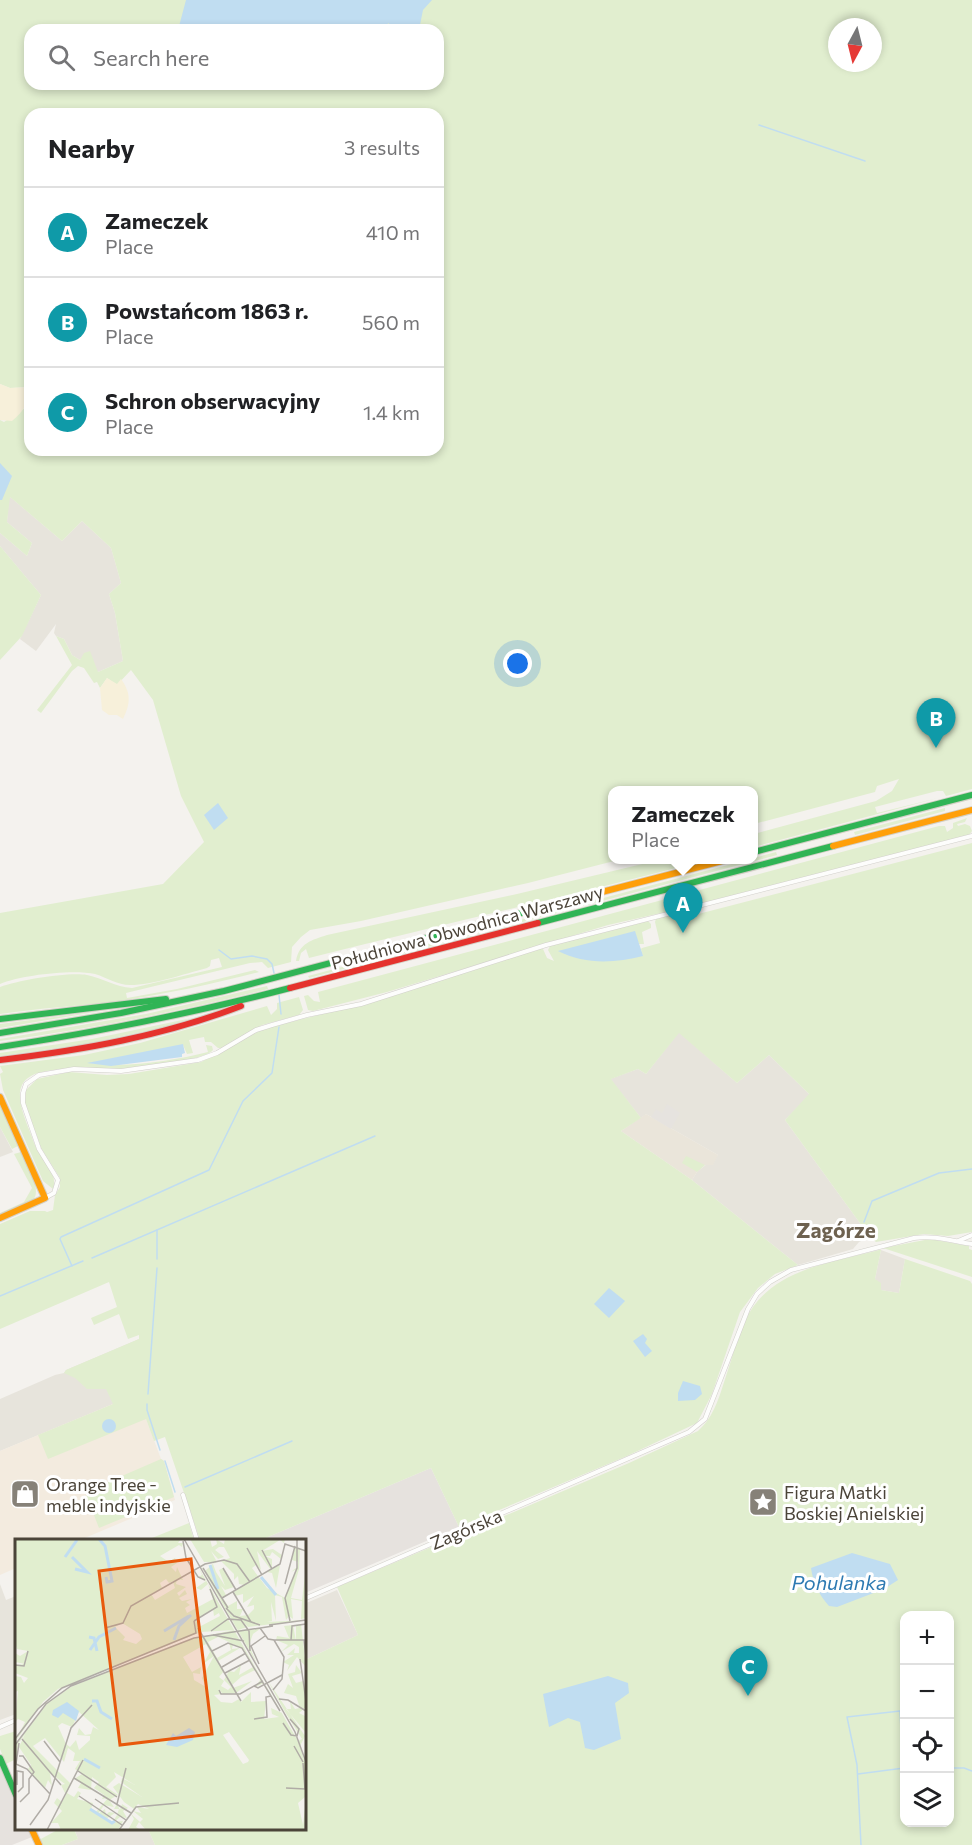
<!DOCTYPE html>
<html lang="en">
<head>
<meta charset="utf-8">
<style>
  body { margin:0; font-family:Commissioner,sans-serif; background:#f6f6f6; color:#202124 }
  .controls { position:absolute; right:18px; bottom:18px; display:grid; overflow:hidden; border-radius:12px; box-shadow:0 3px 9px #0003 }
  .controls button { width:54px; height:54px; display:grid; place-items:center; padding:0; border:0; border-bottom:2px solid #e0e0e0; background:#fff; color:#202124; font:30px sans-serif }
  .compass { position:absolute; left:828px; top:18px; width:54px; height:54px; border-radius:50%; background:#fff; box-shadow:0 3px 9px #0003; rotate:187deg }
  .you { position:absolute; left:518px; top:664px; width:21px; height:21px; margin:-15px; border:4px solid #fff; border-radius:50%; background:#1a73e8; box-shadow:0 0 0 9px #1a73e833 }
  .badge { display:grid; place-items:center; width:39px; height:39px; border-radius:50%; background:#0f766e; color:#fff; font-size:20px; font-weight:700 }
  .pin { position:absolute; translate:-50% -50px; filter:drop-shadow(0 2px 3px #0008) }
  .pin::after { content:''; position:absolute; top:32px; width:21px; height:18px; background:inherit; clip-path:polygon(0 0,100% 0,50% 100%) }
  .popup { position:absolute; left:608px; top:786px; width:150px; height:78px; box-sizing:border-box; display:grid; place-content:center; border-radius:12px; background:#fff; filter:drop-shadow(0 2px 4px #0005); font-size:20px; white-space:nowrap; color:#757577 }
  .popup b { font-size:22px; color:#202124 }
  .popup::after { content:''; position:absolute; left:50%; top:100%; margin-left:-12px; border:12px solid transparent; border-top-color:#fff }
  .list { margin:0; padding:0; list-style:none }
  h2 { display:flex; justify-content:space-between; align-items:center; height:78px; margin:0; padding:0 24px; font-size:26px }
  h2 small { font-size:20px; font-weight:400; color:#757577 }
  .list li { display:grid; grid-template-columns:39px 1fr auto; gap:18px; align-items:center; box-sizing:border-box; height:90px; padding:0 24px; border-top:2px solid #e0e0e0 }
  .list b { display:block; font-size:22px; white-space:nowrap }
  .list p { margin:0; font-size:20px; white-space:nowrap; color:#757577 }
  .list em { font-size:20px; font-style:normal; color:#757577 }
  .icon { flex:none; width:33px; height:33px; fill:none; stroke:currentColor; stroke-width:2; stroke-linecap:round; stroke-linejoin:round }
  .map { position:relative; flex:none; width:972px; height:1845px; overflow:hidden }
  .search { position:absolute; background:#fff; box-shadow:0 3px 9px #0003; left:24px; top:24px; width:420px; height:66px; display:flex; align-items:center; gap:15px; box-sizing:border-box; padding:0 21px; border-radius:18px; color:#757577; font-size:22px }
  .panel { position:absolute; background:#fff; box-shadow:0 3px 9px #0003; left:24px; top:108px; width:420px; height:348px; border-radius:18px }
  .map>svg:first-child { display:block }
  .residential { fill:#e7e4dc }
  .commercial { fill:#f3ebdf }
  .industrial { fill:#e6e2de }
  .education { fill:#eae5da }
  .green { fill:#e1eecf; fill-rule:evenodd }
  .sand { fill:#f7f0da }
  .parking { fill:#e6e3df }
  .water { fill:#c0ddf1 }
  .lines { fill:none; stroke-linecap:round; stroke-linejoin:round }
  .stream { stroke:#c0ddf1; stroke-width:1.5 }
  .street-casing { stroke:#d2d0cb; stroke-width:5 }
  .fast-casing { stroke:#d3cfc5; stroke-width:8 }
  .slow-casing { stroke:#d3cfc5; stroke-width:8 }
  .jam-casing { stroke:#d3cfc5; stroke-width:8 }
  .street { stroke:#fdfdfc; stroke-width:4 }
  .fast { stroke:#30b455; stroke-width:6 }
  .slow { stroke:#ff9f0a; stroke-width:6 }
  .jam { stroke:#e5322d; stroke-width:6 }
  .labels { text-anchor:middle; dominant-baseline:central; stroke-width:6; stroke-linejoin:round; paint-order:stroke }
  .street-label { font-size:18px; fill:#4b4439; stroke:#fff }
  .poi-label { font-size:18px; fill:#4b4439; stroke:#fff; text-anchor:start }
  .water-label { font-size:20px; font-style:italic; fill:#2e7ab2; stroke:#fff }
  .quarter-label { font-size:21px; font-weight:bold; fill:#6e6250; stroke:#fff }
  .inset-river { fill:none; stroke:#c0ddf1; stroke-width:3 }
  .inset-road { fill:none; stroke:#b0aca6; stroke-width:1.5 }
  .view { fill:#e8590c; fill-opacity:0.15; stroke:#e8590c; stroke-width:3 }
  .inset-edge { fill:none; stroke:#4b4439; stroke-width:3 }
</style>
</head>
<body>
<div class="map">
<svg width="972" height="1845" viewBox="0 0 972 1845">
  <rect width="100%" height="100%" fill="#f4f2ee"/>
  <!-- residential -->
  <g class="residential">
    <path d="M9 496 62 541 82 521 111 548 121 583 109 594 115 613 123 661 98 672 82 659 80 660 72 655 64 639 56 636 54 633 56 624 36 651 20 639 41 595 0 546V533L27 556 32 543 7 522Z"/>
    <path d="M679 1032 737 1083 769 1055 810 1095 785 1120 870 1237 859 1242 853 1249 798 1265 692 1180 697 1172 718 1155 646 1114 641 1118 610 1079 638 1069 646 1074Z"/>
    <path d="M0 1127 13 1152 0 1157Z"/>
    <path d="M881 1250 905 1259 899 1293 881 1290 875 1279Z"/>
    <path d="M139 1339 113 1404 0 1451V1399L55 1375 64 1373 66 1370Z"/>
    <path d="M0 1584 6 1600 16 1596V1714L0 1720Z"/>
    <path d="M337 1590 358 1635 305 1660 304 1604Z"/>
    <path d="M74 1828 148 1829 155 1845H62L78 1839Z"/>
  </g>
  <!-- commercial -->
  <path class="commercial" d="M113 1404 146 1419 161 1459 164 1461 175 1500 80 1540H16V1568L0 1575V1451Z"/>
  <!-- industrial -->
  <g class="industrial">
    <path d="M431 1468 459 1527 305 1593 304 1540H261Z"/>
    <path d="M0 1765 16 1801V1828L28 1829 32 1837 12 1845H0Z"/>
  </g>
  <!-- education -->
  <path class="education" d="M646 1114 718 1155 713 1165H705L697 1172 692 1180 621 1131Z"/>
  <!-- green -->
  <g class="green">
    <path d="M0 0H972V789L946 796 943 791H937L875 807 877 813 938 798 754 847V834L876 801 892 791 899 779 877 786 875 792 754 824V790H612V860H618L528 883 361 921 310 930 301 937 292 947 291 962 268 968 262 962 250 963 126 993 127 998 177 989 255 970 259 972C213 984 166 994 119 1001 79 1006 40 1008 0 1014V987C20 980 67 972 87 975 103 978 115 987 132 988L222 967 219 958 211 960 210 966 207 968C184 974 153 985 130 985 117 985 108 978 95 974 73 969 21 975 0 984V913L163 884 204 842 181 796 153 700 131 670 117 685 107 678 100 688 97 682 94 683 84 668 78 666 72 671 41 713 37 710 72 665 56 636 64 639 72 655 80 660 84 653 90 651 98 672 123 661 115 613 109 594 121 583 111 548 82 521 62 541 10 497 7 522 32 543 27 556 0 533V420L4 422 25 408 28 397H30V450H438V114H30V387L10 388 0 384ZM837 27H873V63H837ZM30 30H438V84H30Z"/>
    <path d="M0 546 41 595 22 636 0 660Z"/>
    <path d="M945 808V811L855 835 854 832Z"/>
    <path d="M967 818 965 822 957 824 958 826 965 824 970 826 972 831 969 835 710 902 608 925 387 992 313 1011 308 1010 304 996 308 995 314 1001 320 1002 318 992 939 826H945L947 832 953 828V823Z"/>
    <path d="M972 843V1232L948 1236 924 1234 876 1242 870 1237 785 1120 809 1094 769 1055 737 1083 679 1033 646 1074 638 1069 611 1079 641 1118 621 1131 692 1180 798 1265 775 1274 758 1288 740 1312 712 1394 697 1423 627 1456 459 1527 431 1468 261 1540H200L165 1437 154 1441 146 1419 48 1459 38 1435 113 1404 106 1389H87L75 1378 64 1373 66 1370 139 1339V1335L128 1339 119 1314 94 1325 91 1318 117 1307 109 1282 0 1329V1224L30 1211H45L47 1212 53 1210 55 1195 60 1187V1178L41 1148 25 1103 26 1090 37 1079 69 1072 107 1075 129 1074 201 1062 263 1029 374 1001 540 949H543L547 958 554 961 548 950 550 946 648 921 651 924V928L642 932 644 944H639L634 932 643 955 641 949 642 948 660 943 655 922 656 919 673 915 675 920Z"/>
    <path d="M776 852 777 855 309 978 308 976 747 860H754V858Z"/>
    <path d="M659 860H707C575 895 441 924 309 958L306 949 301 953 299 961H296C299 943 312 940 327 935L517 894Z"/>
    <path d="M267 986 268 989C180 1011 91 1029 0 1041V1039L146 1014Z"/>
    <path d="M299 997 303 1010 299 1015 262 1025 222 1048H218L211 1042H205L204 1037 189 1040 193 1053 187 1054 183 1045 90 1063C127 1068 172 1061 208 1052L206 1045 212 1046 213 1050C205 1061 132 1069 115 1069 90 1069 67 1066 42 1072 10 1079 20 1105 28 1127 32 1136 34 1145 39 1153 46 1165 58 1175 53 1189L43 1181 3 1090 0 1074 3 1072 0 1066 84 1055 140 1043 267 1006 271 1015 277 1009V1003Z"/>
    <path d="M101 1011 0 1028V1024Z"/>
    <path d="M192 1018 165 1027 85 1044 0 1056V1053L92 1039Z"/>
    <path d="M0 1104 18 1146 12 1149 0 1127Z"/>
    <path d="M21 1152C26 1163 44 1192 32 1201 24 1208 10 1211 0 1216V1213L24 1202 32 1188 14 1154Z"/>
    <path d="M686 1156 705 1165 697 1172 682 1163Z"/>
    <path d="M930 1239 969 1246V1249L972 1250V1277L883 1248Z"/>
    <path d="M879 1250H881L875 1279 881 1283V1290L899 1293 905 1259 970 1281 972 1284V1845H155L148 1829 304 1828 305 1660 358 1635 337 1587 629 1463 698 1431C715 1416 720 1394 727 1373 733 1356 737 1337 745 1321 769 1269 830 1263 879 1250ZM904 1616H950V1822H904Z"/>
    <path d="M161 1459 164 1461 174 1497 99 1528 85 1492Z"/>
    <path d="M189 1523 194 1540H147Z"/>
    <path d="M16 1731V1759L6 1764 0 1749V1736Z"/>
    <path d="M61 1828 74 1829 78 1839 62 1845H41L39 1840Z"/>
  </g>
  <!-- sand -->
  <g class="sand">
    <path d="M0 384 10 388 30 387C30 401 24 411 12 421L0 420Z"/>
    <path d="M107 678 117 684 121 679C131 693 131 703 123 719L117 715H109L102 710 100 688Z"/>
  </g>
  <!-- parking -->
  <path class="parking" d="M667 1104 680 1113 671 1129 651 1117 656 1109 662 1113Z"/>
  <!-- water -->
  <g class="water">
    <path d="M186 0H432L423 10 419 30H388L389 23 378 30H178Z"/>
    <path d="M0 463 12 476 2 500H0Z"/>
    <path d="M218 803 228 818 214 830 204 815Z"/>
    <path d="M635 931 643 956C615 963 585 965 558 951Z"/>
    <path d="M183 1044 185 1053 182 1054V1057L111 1066 87 1063Z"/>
    <path d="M609 1288 625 1301 609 1318 594 1304Z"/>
    <path d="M643 1334 647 1339 645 1343 652 1351 645 1357 633 1341Z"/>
    <path d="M683 1381 700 1386 702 1394 695 1400 678 1401V1393Z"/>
    <circle cx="109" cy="1426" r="7"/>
    <path d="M852 1553 890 1564 898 1580 884 1589 837 1607 829 1606C819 1595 813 1583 811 1568Z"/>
    <path d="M608 1676 628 1683 629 1693 615 1703 621 1739 594 1750 585 1748 580 1722 568 1718 549 1727 543 1694Z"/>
  </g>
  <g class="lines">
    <!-- stream -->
    <g class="stream">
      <path d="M759 125 865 161"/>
      <path d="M219 950 231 959 252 956 267 959 272 964 274 973"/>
      <path d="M279 995 281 1014"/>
      <path d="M864 1222 872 1201 939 1173 972 1169"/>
      <path d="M157 1230V1259"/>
      <path d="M92 1258 375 1136"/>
      <path d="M72 1266 60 1239 61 1237 209 1170 243 1101 272 1073 279 1027"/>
      <path d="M0 1296 83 1261"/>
      <path d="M148 1394 157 1268"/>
      <path d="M147 1404V1410L160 1450"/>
      <path d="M165 1461 175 1492"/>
      <path d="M185 1487 292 1441"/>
      <path d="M950 1768H964L972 1771"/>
      <path d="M858 1774 904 1768"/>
      <path d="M861 1845 857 1765 847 1717 900 1711 903 1768"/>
    </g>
    <!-- street casing -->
    <g class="street-casing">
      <g id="street">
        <path d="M45 1198 54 1193 58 1180 39 1149 23 1103V1093L26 1084 39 1075 74 1069 121 1071 198 1060 217 1053 256 1030 272 1025 307 1015 361 1004 546 945 972 836"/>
        <path d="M958 1241 972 1235"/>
        <path d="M183 1495 197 1540"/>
        <path d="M304 1599 689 1432 705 1419 748 1309 757 1294 770 1282 791 1270 914 1238C934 1235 952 1241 972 1244"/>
        <path d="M0 1727 16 1720"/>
      </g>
    </g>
    <!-- fast casing -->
    <g class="fast-casing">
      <g id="fast">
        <path d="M754 852 972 795"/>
        <path d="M538 923 833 846"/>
        <path d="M0 1019 166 999"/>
        <path d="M0 1033 121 1013 224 991 563 902"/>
        <path d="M0 1047C98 1032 194 1013 290 988"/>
        <path d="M0 1758 16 1795"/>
      </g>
    </g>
    <!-- slow casing -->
    <g class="slow-casing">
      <g id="slow">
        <path d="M833 846 972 810"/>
        <path d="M563 902 726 860"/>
        <path d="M0 1097 45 1198 0 1218"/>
        <path d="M31 1828 39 1845"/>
      </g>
    </g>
    <!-- jam casing -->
    <g class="jam-casing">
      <g id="jam">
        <path d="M290 988 538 923"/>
        <path d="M0 1060C83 1050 163 1036 241 1006"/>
      </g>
    </g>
    <!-- street -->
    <use href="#street" class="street"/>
    <!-- fast -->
    <use href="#fast" class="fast"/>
    <!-- slow -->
    <use href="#slow" class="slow"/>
    <!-- jam -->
    <use href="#jam" class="jam"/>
  </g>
  <!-- icons -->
  <defs>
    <g id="shop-square" transform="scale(1.5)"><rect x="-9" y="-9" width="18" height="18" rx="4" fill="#868178" stroke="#fff"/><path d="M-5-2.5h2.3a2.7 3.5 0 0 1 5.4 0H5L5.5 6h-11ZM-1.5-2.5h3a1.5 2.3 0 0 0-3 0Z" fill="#fff"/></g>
    <g id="sight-square" transform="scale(1.5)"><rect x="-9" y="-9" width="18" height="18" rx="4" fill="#868178" stroke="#fff"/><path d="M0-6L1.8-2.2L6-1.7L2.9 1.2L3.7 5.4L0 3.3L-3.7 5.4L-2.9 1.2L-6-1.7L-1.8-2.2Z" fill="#fff"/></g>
  </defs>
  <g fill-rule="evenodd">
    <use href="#shop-square" x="25" y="1494"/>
    <use href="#sight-square" x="763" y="1502"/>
  </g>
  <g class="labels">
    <!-- street labels -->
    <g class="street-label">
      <text transform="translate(467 927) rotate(-15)">Południowa Obwodnica Warszawy</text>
      <text transform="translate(466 1529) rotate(-23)">Zagórska</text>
    </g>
    <!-- poi labels -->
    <g class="poi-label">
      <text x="46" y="1484">Orange Tree -<tspan x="46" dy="21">meble indyjskie</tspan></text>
      <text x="784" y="1492">Figura Matki<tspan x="784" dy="21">Boskiej Anielskiej</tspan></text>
    </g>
    <!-- water labels -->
    <g class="water-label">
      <text x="839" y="1582">Pohulanka</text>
    </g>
    <!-- quarter labels -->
    <g class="quarter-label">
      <text x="836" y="1229">Zagórze</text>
    </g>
  </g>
  <!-- overview -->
  <g transform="translate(15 1539)">
    <rect width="291" height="291" fill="#f4f2ee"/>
    <path d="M0 0H166L163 4H168L167 8 164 6 145 17 154 23 160 19 162 24 156 28 161 33 162 28 168 41 162 40 161 45 171 48 162 54 164 57 170 51 172 55 164 59 167 62 177 60 171 63 175 66 170 69 172 74 198 60 193 45 186 51 181 49 191 42 183 38 187 36 184 29 249 144 240 148 246 140 229 111 218 105 217 110 225 109 203 122 209 132 204 138 209 142 206 147 213 151 216 148 209 141 214 132 219 133 226 126 224 136 238 128 240 131 226 138 217 146 218 149 237 142 221 154 208 155 203 149 207 155 199 156 206 163 217 164 224 160 226 163 236 153V163L251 162 249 180 264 178 257 175 256 169 267 174 254 154 250 145 283 202 287 200 270 173 253 142 290 197 285 207 291 228 290 265V258L283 264 288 286 290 269V291H131L124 283 121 288 126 291H113L119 280 116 275 125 283 128 280 118 272 126 274 122 268 134 270 123 265 119 270 109 263 98 248 104 244 127 258 106 243 107 239 120 246 99 233 101 238 91 248 103 256 94 261 99 268 89 266 83 275 90 270 91 276 94 273 100 274 91 280 97 284 102 276 104 270H99L102 265 105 271 107 265 113 269 108 272 112 279 105 278 99 283 108 282 103 291H46L43 284H36L47 272 39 264 42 259 47 263 51 256 46 246 50 245 35 234 37 247 33 241 30 249 13 230 16 226 4 208 10 195 3 205 0 225V207L32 165 56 148 132 117 176 100 219 91 186 93 43 150 28 163 0 203 10 183 3 180 0 183 3 152 0 153V137L6 138 9 144 13 139 0 134V126L10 125 0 123V114L5 117 13 112 2 110 0 103ZM151 40 154 44 161 41 158 43 160 49 140 61 136 55 147 49 145 44ZM198 70 199 77 204 74 205 77 184 88 181 81ZM107 84 125 95 127 100 121 105 108 101 110 98 100 88ZM203 98 214 103 216 111 202 119 193 103ZM191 105 195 113 188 125 199 117 187 139 191 148 179 141 178 134 185 135 186 128 177 133 168 118ZM64 173 84 191 78 188 76 195 70 196 64 189 62 196 75 197V201L64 211 61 201 55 208 51 205 43 187 47 184 57 188ZM214 193 234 221 233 223 228 225 210 199 208 196ZM30 199 49 223 53 209 60 214 58 222H65L60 230 67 235 59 240 66 244 63 249 76 251 77 238 84 243 79 249 89 256 87 260 93 259 81 273 76 270 78 264 62 260 66 254 63 252 59 258 52 254 56 245 18 207ZM175 0H195L197 8 202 5 201 0 209 5 210 0H270L269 4 265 1 247 12 258 10 267 16 266 20 257 13 255 17H250L257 20V30L265 26 261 49 257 34 252 33 256 31 242 12 246 31 241 26 237 29 252 49 270 59 282 30 276 33 282 28 283 23 277 21 280 8 285 9 284 30 276 59 287 61 291 29V79L286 80 287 62 276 60 278 80 274 77 271 81 267 58 260 56 261 82 256 63 257 82 252 83 291 81 233 88 226 81 232 88 223 91 245 90 238 95 234 106 242 125 186 27 190 32 200 23H189ZM204 8H209L215 19 206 22 219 35V41L223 37 224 45 229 46 219 53 220 57 228 55V64L239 57 232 68 239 66V70L233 76 225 77 228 70H222V62L213 67 208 59 211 56 206 47 210 51 219 48 208 29 204 31 210 47 201 33 198 25 202 23 196 12 203 20 209 18 200 11ZM286 85 291 128 282 118 272 132 274 126 268 123 279 116H272L280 109 279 114H284V108L279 105 266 113 273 106 261 101 262 97 274 99 269 87 278 86 281 102V86ZM281 126 287 134 277 137 281 144 288 142 291 168 284 174 290 177 291 172V194L271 170H276L275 162 280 170 285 169 281 157 269 154 273 145 278 149 273 135 280 133Z" fill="#e1eecf" fill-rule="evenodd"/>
    <path d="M52 163 64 172 61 182 48 174 43 179 37 176 38 171ZM174 189 180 193 178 201 162 208 151 206 158 194 161 197Z" fill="#c0ddf1"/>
    <path class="inset-river" d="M84 0 90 7 97 42 92 43 91 38M50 18 62 1M57 18 72 33 60 30M195 26 203 50M246 38 261 56M149 92 174 77M74 98 79 99 82 112M159 101 164 87 176 76M75 111 84 98 101 89M77 162H82L86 173 97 180M69 220 85 229M75 270 97 284 100 282"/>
    <path class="inset-road" d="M169 0 280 193 291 223M168 2 171 19 183 38 190 41M232 9 247 36M247 11 257 30M188 29 213 69M208 29 221 51M270 45 280 7M218 53 236 83M207 59 265 25 270 5 291 12M211 69 219 77 245 86M179 82 202 68 195 50M275 82 270 59 282 29V0M254 86 291 81M90 89 108 84 116 67 190 25 209 21 222 25 235 43M183 89 226 162M245 89 253 100 259 101 269 118 267 140 258 151M196 92 213 80 226 81 234 92 235 112M198 96 229 102M259 101H291M276 101 277 87 291 85M289 101 291 119M197 112 213 104 227 109 265 172M285 120 291 162M244 125 236 107 250 97M0 126 9 127 13 112M207 128 231 114M210 134 235 121M239 147 243 149 267 136M204 151 206 155H225L248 142M264 160 273 161 291 172M239 180 252 178 251 158 256 157M268 184 276 196 282 197 284 190 275 180M0 200 23 170 47 149 181 94 179 82M7 200 46 246M29 202 45 223M0 206 31 165 56 147 179 99 258 87M279 207 288 223M4 217H8L19 233 14 240V254L5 263M1 225 4 204M1 225 12 230 35 255M63 232 102 258M59 239 116 274M2 246V232L8 233V248L3 253M271 249 290 250 288 224M64 257 107 286M80 260 111 281M102 265 111 229M15 286 33 261 56 189 77 166M32 291 68 221M104 291 121 268 164 264M290 291 291 263"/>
    <path class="view" d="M176 20 197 195 105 206 84 32Z"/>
    <rect width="291" height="291" class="inset-edge"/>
  </g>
</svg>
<div class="controls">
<button>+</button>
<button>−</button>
<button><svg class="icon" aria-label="locate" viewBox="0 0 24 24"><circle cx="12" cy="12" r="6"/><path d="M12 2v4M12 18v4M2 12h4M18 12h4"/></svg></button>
<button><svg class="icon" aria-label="layers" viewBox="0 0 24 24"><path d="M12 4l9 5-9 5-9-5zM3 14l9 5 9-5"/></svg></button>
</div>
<svg class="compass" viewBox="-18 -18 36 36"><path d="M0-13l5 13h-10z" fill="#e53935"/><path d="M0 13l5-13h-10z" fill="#757577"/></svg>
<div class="you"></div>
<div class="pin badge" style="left:683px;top:933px;background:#0f9aa8">A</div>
<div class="popup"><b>Zameczek</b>Place</div>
<div class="pin badge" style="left:936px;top:748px;background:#0f9aa8">B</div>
<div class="pin badge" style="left:748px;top:1696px;background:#0f9aa8">C</div>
<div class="search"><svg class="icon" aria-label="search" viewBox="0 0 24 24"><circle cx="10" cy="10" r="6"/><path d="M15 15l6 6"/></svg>Search here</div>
<section class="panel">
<h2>Nearby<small>3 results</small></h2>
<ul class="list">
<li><span class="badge" style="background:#0f9aa8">A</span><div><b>Zameczek</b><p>Place</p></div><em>410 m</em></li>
<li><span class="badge" style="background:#0f9aa8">B</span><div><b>Powstańcom 1863 r.</b><p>Place</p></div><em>560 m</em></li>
<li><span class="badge" style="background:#0f9aa8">C</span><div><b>Schron obserwacyjny</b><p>Place</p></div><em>1.4 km</em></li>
</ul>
</section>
</div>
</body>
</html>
